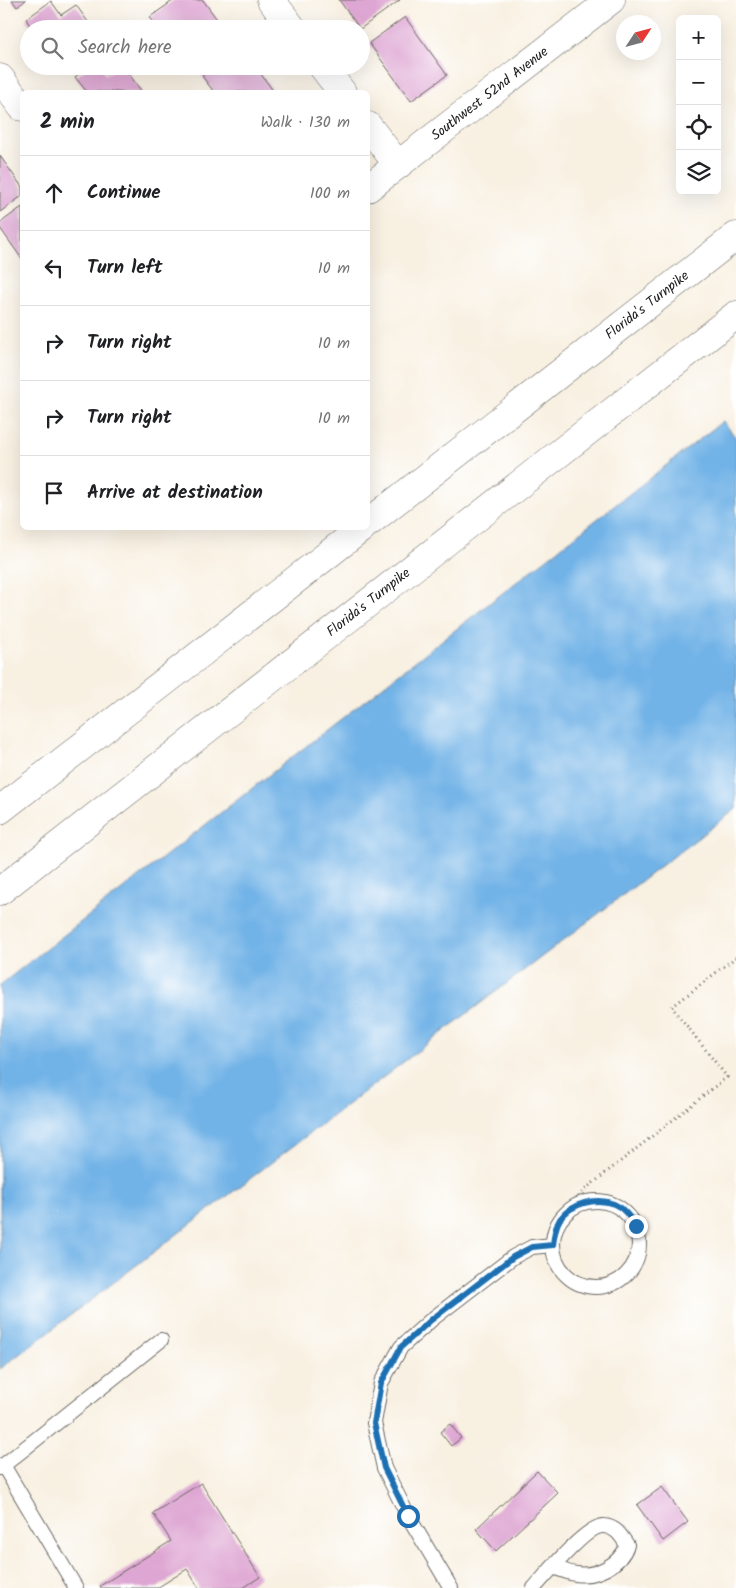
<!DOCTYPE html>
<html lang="en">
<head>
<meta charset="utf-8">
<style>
  body { margin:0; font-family:Kalam,sans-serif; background:#f2f2f2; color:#202124 }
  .controls { position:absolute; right:15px; top:15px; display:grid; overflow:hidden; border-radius:8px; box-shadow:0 5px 20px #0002 }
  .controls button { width:45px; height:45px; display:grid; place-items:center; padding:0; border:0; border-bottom:1px solid #e0e0e0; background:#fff; color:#202124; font:25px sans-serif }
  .compass { position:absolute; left:616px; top:15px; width:45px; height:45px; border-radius:50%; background:#fff; box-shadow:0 5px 20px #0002; rotate:54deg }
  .stop { position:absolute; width:15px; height:15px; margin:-11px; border:4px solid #1f6fb2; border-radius:50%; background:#fff }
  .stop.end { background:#1f6fb2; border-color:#fff; box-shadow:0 1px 5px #0008 }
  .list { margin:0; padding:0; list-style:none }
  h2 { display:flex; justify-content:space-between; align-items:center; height:65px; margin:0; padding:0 20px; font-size:21px }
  h2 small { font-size:16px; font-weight:400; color:#757577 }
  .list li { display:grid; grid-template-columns:32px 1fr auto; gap:15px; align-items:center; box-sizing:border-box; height:75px; padding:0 20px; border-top:1px solid #e0e0e0 }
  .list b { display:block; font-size:19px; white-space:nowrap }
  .list em { font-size:16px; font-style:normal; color:#757577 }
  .icon { flex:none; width:28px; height:28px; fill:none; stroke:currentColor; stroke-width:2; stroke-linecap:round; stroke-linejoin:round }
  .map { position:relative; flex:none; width:736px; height:1588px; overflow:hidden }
  .search { position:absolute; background:#fff; box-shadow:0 5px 20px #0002; left:20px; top:20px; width:350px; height:55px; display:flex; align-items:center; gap:12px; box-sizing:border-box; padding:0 18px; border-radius:28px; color:#757577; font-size:19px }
  .panel { position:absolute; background:#fff; box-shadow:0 5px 20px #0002; left:20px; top:90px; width:350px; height:440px; border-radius:8px }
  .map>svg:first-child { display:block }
  .water { fill:#72b3e7; stroke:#476882 }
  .building { fill:#dea6d3 }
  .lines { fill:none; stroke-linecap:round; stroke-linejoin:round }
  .service-casing { stroke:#696661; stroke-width:16 }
  .minor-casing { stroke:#696661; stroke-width:29 }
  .motorway-casing { stroke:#696661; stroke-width:29 }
  .path { stroke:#696661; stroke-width:3; stroke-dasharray:1 4; stroke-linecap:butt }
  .service { stroke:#fff; stroke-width:14 }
  .minor { stroke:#fff; stroke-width:28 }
  .motorway { stroke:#fff; stroke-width:28 }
  .route { stroke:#1f6fb2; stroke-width:6 }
  .labels { text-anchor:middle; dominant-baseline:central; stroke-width:5; stroke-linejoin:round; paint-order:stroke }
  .street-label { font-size:14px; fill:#1c1c1c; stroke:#fff }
</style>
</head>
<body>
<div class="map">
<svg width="736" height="1588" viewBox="0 0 736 1588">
  <rect width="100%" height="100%" fill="#fff"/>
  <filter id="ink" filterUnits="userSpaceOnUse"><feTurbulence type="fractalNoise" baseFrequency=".02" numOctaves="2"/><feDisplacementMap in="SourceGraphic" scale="10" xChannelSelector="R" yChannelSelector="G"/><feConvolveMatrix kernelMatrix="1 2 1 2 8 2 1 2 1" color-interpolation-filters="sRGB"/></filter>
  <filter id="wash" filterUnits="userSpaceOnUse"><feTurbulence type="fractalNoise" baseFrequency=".0096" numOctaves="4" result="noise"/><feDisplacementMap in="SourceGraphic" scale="20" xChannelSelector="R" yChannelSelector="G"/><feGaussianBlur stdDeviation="1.12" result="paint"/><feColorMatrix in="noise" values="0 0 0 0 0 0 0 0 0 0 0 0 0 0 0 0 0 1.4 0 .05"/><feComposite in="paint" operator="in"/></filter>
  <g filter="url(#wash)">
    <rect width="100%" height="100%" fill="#f8f0e1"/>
    <!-- water -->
    <path class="water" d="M723 421 736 438V809L0 1369V985Z"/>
    <g id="blocks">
      <!-- building -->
      <g class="building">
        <path d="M12 0H26L17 7Z"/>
        <path d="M174 0H203L224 29H158L150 17Z"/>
        <path d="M339 0H400L360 29Z"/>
        <path d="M51 1 61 15 76 5 93 29H32L26 19Z"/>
        <path d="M405 17 447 75 411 101 369 43Z"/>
        <path d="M90 66H100L106 75 118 66H123L142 92H87L75 77Z"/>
        <path d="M216 66H255L274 92H214L202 76Z"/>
        <path d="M0 156 22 187V196L0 212Z"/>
        <path d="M22 207V259L0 228V223Z"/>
        <path d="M450 1424 461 1438 451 1446 440 1432Z"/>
        <path d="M537 1471 558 1493 496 1551 476 1529Z"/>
        <path d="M201 1483 260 1577 243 1588H199L187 1569 157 1588H101L100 1586 171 1541 153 1513Z"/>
        <path d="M662 1487 688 1522 663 1541 637 1505Z"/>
      </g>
    </g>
  </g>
  <g filter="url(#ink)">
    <use href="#blocks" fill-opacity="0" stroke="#696661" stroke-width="1"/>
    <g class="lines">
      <!-- service casing -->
      <g class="service-casing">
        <g id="service">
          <circle cx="596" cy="1244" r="43"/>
          <path d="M3 1465 76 1588"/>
          <path d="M0 1468 161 1340"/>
          <path d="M451 1588 408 1516 384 1468 374 1423 381 1383 401 1347 431 1320 513 1257 532 1247 553 1245"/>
          <path d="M534 1588C545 1576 588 1524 604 1526 616 1527 621 1536 627 1545 620 1565 596 1577 576 1574 568 1573 560 1569 553 1567"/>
        </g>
      </g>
      <!-- minor casing -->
      <g class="minor-casing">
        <g id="minor">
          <path d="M271 0 293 29"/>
          <path d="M322 66 342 92"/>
          <path d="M0 78 22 107"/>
          <path d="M368 126 398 165"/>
          <path id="s1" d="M368 188 611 0"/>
        </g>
      </g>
      <!-- motorway casing -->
      <g class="motorway-casing">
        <g id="motorway">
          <path id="s2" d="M368 523 736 236"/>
          <path d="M0 810 362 528"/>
          <path id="s3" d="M0 891 736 315"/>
        </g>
      </g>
      <!-- path -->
      <path class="path" d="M570 1209 583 1191 727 1077 672 1007 736 957"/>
      <!-- service -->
      <use href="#service" class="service"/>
      <!-- minor -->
      <use href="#minor" class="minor"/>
      <!-- motorway -->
      <use href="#motorway" class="motorway"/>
    </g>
  </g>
  <g class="lines" filter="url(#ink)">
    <!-- route -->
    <path class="route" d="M408 1516 384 1468 374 1423 381 1383 401 1347 431 1320 513 1257 532 1247 553 1245C554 1236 555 1227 560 1219 572 1203 596 1197 614 1204 624 1208 630 1218 636 1226"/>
  </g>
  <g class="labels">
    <!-- street labels -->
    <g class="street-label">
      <text stroke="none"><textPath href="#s1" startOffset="154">Southwest 52nd Avenue</textPath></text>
      <text stroke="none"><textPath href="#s2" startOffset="354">Florida's Turnpike</textPath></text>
      <text stroke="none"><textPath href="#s3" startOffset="468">Florida's Turnpike</textPath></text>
    </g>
  </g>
</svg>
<div class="controls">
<button>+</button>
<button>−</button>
<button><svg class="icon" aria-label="locate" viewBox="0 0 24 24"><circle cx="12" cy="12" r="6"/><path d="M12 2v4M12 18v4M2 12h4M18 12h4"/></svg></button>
<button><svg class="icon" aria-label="layers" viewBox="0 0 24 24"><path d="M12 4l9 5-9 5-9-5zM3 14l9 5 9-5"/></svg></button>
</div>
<svg class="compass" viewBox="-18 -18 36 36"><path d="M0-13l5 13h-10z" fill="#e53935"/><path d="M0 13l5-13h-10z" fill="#757577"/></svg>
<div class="stop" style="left:408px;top:1516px"></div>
<div class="stop end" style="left:636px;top:1226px"></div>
<div class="search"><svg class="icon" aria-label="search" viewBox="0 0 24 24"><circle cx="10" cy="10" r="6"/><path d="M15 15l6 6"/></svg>Search here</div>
<section class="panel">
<h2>2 min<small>Walk · 130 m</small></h2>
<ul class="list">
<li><svg class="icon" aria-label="ahead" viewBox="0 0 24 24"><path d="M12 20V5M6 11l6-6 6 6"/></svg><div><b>Continue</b></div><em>100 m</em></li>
<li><svg class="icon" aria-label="left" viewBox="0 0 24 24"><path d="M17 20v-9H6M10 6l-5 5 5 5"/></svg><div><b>Turn left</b></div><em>10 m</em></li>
<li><svg class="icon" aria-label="right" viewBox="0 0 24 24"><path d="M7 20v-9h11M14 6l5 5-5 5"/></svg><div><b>Turn right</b></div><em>10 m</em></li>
<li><svg class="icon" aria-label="right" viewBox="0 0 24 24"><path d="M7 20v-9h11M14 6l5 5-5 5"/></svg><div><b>Turn right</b></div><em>10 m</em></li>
<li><svg class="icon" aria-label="arrive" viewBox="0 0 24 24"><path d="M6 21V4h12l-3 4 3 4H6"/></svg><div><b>Arrive at destination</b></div></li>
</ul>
</section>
</div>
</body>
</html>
